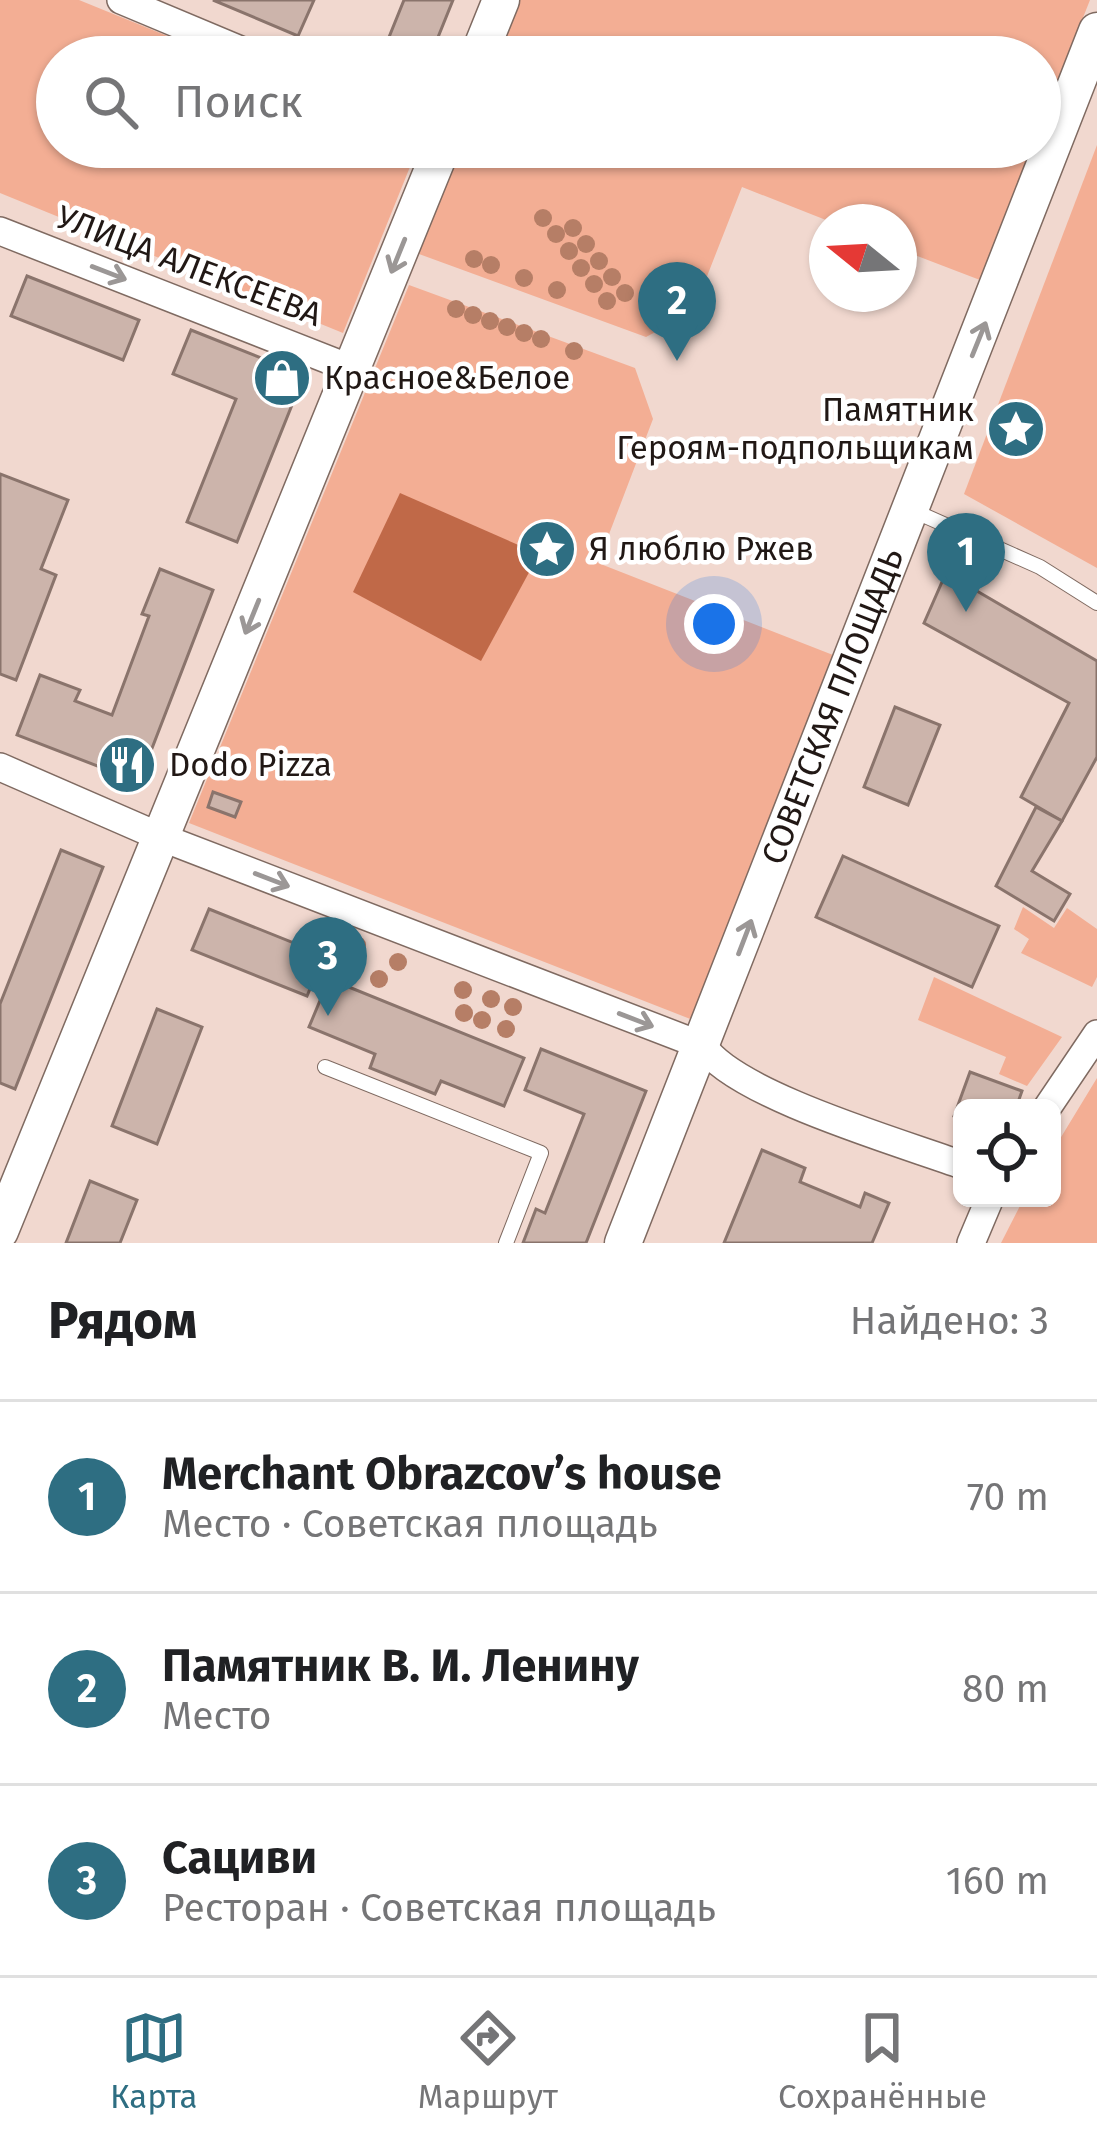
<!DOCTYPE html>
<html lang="ru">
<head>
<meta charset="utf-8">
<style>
  body { margin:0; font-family:"Fira Sans",sans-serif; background:#f6f6f6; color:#202124 }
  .controls { position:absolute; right:36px; bottom:36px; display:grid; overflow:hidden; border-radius:18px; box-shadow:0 3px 9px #0004 }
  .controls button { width:108px; height:108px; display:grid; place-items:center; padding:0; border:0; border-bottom:3px solid #e0e0e0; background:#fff; color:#202124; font:60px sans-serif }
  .compass { position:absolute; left:809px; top:204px; width:108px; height:108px; border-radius:50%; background:#fff; box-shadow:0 3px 9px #0004; rotate:288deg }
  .you { position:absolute; left:714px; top:624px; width:42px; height:42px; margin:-30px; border:9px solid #fff; border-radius:50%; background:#1a73e8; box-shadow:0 0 0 18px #1a73e833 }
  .badge { display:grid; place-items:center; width:78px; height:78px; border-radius:50%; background:#2e6e82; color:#fff; font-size:39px; font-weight:700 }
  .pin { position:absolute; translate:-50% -99px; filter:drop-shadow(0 3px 6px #0008) }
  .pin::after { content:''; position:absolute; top:63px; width:42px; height:36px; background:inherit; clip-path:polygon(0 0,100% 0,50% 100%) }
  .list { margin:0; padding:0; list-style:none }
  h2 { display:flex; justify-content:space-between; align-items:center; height:156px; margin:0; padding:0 48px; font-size:51px }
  h2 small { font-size:39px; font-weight:400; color:#757577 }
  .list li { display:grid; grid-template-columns:78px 1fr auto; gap:36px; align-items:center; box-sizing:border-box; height:192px; padding:0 48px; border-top:3px solid #e0e0e0 }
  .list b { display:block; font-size:45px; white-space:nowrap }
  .list p { margin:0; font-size:39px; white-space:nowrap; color:#757577 }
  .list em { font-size:39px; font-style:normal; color:#757577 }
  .icon { flex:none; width:66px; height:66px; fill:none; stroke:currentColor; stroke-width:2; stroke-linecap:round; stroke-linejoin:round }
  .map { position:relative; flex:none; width:1097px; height:1243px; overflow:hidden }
  .search { position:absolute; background:#fff; box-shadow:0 3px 9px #0004; left:36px; right:36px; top:36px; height:132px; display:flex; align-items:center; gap:30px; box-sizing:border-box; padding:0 42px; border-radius:66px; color:#757577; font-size:45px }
  .sheet { height:732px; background:#fff }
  nav { display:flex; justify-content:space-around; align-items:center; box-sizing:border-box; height:168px; border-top:3px solid #e0e0e0; background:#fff; font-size:33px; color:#757577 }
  nav a { display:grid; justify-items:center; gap:6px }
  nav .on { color:#2e6e82 }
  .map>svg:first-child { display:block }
  .green { fill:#f3ae94 }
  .water { fill:#c06948 }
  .building { fill:#ccb4ab; stroke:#8a746c; stroke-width:3 }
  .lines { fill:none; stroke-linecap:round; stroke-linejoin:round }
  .lane-casing { stroke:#7f6a61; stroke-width:16 }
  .street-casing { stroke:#7f6a61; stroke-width:30 }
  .secondary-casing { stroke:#7f6a61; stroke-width:39 }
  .lane { stroke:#fff; stroke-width:14 }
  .street { stroke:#fff; stroke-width:27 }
  .secondary { stroke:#fff; stroke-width:36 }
  .tree { fill:#b67e66 }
  .oneway { stroke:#9b9796 }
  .labels { text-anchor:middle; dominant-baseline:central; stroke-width:9; stroke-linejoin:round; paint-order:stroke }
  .street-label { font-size:33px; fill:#211815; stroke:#fff }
  .poi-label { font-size:33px; fill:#211815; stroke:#fff; text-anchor:start }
</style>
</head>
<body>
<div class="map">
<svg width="1097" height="1243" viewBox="0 0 1097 1243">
  <rect width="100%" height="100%" fill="#f1d8cf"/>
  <!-- green -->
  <g class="green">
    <path d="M0 0H79L219 57H57V147H418L343 333 0 193Z"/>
    <path d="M516 0H1090L1040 126V57H495Z"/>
    <path d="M1097 145V568L964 494Z"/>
    <path d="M460 147H1032L980 280 899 249V222H831L742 187 693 312 646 337 419 254Z"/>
    <path d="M409 285 635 368 653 419 598 563 833 655 698 1022 189 823Z"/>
    <path d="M1023 907 1054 928 1067 908 1097 929V977L1092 987 1021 953 1029 939 1014 929Z"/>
    <path d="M934 977 1062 1037 1027 1086 999 1074 1006 1057 918 1020Z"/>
    <path d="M1097 1078V1243H1001L1024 1198H1052V1152Z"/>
  </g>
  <!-- water -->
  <path class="water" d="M400 493 539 554 481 661 353 592Z"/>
  <!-- building -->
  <g class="building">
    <path d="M213 0H314L298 36Z"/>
    <path d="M404 0H453L430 57H381Z"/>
    <path d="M27 276 139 320 123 360 11 316Z"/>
    <path d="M191 330 304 375 237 542 187 522 236 399 173 374Z"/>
    <path d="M0 474 68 500 41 569 56 575 16 680 0 674Z"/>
    <path d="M160 569 213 590 139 782 17 735 40 675 80 690 75 701 112 715 149 616 142 614Z"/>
    <path d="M946 573 1097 661V757L1062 821 1021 797 1069 703 924 623Z"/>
    <path d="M895 707 940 725 908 805 864 787Z"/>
    <path d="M213 792 241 802 235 817 208 807Z"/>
    <path d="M1036 807 1062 821 1032 871 1070 894 1054 921 996 886Z"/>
    <path d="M61 850 103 867 15 1089 0 1083V1004Z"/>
    <path d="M843 856 999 926 972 987 816 917Z"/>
    <path d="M209 909 324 955 307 996 192 950Z"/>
    <path d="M329 979 524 1058 504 1106 441 1081 435 1094 370 1068 375 1054 309 1027Z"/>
    <path d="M157 1009 202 1027 157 1144 112 1126Z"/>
    <path d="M541 1049 646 1091 586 1243H523L536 1209 545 1213 584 1114 525 1090Z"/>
    <path d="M970 1072 1022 1091 1016 1108H962V1119L954 1116Z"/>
    <path d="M762 1150 805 1168 800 1182 860 1207 865 1193 889 1203 872 1243H724Z"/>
    <path d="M90 1181 137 1200 120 1243H66Z"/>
  </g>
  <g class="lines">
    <!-- lane casing -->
    <g class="lane-casing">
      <g id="lane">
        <path d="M914 511 1040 567 1097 603"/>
        <path d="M325 1067 541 1153 506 1243"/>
      </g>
    </g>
    <!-- street casing -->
    <g class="street-casing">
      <g id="street">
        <path d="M121 0 257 57"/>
        <path d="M0 231 352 369"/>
        <path d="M0 767 163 838 703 1046C735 1095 902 1143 962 1165"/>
        <path d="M1047 1108 1097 1034"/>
        <path d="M971 1243 990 1198"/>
      </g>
    </g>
    <!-- secondary casing -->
    <g class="secondary-casing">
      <g id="secondary">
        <path d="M478 57 501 0"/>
        <path d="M0 1231 442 147"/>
        <path id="s1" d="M623 1243 1097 31"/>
      </g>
    </g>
    <!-- lane -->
    <use href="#lane" class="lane"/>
    <!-- street -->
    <use href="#street" class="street"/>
    <!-- secondary -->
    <use href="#secondary" class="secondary"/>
  </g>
  <!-- trees -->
  <g class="tree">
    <circle cx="543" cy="218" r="9"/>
    <circle cx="573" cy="228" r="9"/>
    <circle cx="556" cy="234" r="9"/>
    <circle cx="586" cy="244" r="9"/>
    <circle cx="569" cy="251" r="9"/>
    <circle cx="474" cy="259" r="9"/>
    <circle cx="599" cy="261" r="9"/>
    <circle cx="491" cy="265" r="9"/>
    <circle cx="581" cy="268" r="9"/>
    <circle cx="612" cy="277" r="9"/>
    <circle cx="524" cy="278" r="9"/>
    <circle cx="594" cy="284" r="9"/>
    <circle cx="557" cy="290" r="9"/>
    <circle cx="625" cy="293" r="9"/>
    <circle cx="607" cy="301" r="9"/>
    <circle cx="456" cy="309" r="9"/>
    <circle cx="473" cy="315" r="9"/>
    <circle cx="490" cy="321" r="9"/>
    <circle cx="507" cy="327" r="9"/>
    <circle cx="524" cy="333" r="9"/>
    <circle cx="541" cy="339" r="9"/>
    <circle cx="574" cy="351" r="9"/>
    <circle cx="357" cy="945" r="9"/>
    <circle cx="398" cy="962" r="9"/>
    <circle cx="354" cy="967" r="9"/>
    <circle cx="379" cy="979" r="9"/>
    <circle cx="463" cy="990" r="9"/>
    <circle cx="491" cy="999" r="9"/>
    <circle cx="513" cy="1007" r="9"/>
    <circle cx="464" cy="1013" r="9"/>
    <circle cx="482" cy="1020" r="9"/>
    <circle cx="506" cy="1029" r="9"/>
  </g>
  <!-- one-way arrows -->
  <defs><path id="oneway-shaft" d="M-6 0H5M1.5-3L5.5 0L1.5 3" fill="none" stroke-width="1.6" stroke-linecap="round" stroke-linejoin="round" transform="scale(3)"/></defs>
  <g class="oneway">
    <use href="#oneway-shaft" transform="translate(398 256) rotate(112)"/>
    <use href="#oneway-shaft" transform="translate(109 273) rotate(21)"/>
    <use href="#oneway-shaft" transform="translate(979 339) rotate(-68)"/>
    <use href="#oneway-shaft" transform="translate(252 617) rotate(112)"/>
    <use href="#oneway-shaft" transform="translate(272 880) rotate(21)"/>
    <use href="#oneway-shaft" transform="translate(745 937) rotate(-69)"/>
    <use href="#oneway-shaft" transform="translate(636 1020) rotate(21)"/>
  </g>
  <!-- icons -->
  <defs>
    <g id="shop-disc" transform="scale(3)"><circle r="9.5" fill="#2e6e82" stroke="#fff"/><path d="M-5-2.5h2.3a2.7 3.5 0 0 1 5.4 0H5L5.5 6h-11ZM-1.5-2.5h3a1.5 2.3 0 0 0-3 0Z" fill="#fff"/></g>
    <g id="sight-disc" transform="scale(3)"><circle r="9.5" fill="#2e6e82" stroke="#fff"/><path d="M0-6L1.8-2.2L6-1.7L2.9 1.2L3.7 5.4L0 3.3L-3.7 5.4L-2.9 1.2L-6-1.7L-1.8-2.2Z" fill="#fff"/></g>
    <g id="restaurant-disc" transform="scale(3)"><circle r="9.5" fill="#2e6e82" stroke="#fff"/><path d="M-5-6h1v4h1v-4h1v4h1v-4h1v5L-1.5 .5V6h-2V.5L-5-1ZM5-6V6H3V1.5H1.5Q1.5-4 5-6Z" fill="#fff"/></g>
  </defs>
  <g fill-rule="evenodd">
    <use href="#shop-disc" x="282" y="378"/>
    <use href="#sight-disc" x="1016" y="429"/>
    <use href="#sight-disc" x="547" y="549"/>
    <use href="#restaurant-disc" x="127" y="765"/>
  </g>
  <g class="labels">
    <!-- street labels -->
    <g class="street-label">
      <text transform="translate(189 266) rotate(21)">УЛИЦА АЛЕКСЕЕВА</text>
      <text stroke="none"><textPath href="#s1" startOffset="576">СОВЕТСКАЯ ПЛОЩАДЬ</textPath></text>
    </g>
    <!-- poi labels -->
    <g class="poi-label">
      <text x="324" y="378">Красное&amp;Белое</text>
      <text x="974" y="410" text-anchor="end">Памятник<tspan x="974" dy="38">Героям-подпольщикам</tspan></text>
      <text x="589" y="549">Я люблю Ржев</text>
      <text x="169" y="765">Dodo Pizza</text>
    </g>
  </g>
</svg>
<div class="controls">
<button><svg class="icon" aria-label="locate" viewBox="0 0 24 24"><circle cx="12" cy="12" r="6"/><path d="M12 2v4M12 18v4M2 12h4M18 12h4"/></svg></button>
</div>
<svg class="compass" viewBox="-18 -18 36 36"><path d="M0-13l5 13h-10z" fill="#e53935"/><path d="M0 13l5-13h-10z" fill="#757577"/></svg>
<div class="you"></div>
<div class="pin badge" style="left:966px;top:612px">1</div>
<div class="pin badge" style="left:677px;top:361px">2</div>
<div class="pin badge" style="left:328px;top:1016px">3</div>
<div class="search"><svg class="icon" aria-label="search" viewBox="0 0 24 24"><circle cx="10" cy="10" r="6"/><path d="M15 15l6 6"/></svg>Поиск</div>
</div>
<section class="sheet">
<h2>Рядом<small>Найдено: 3</small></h2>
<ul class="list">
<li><span class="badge">1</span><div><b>Merchant Obrazcov’s house</b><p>Место · Советская площадь</p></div><em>70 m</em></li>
<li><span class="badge">2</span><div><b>Памятник В. И. Ленину</b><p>Место</p></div><em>80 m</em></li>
<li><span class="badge">3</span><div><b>Сациви</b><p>Ресторан · Советская площадь</p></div><em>160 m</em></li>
</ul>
</section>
<nav>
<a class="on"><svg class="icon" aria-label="map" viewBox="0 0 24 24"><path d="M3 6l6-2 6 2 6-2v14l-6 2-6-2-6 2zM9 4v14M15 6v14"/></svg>Карта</a>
<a><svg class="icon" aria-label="directions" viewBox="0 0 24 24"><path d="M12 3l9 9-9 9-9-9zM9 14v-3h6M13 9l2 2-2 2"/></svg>Маршрут</a>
<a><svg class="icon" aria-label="saved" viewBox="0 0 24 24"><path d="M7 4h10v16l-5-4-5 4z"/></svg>Сохранённые</a>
</nav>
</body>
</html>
